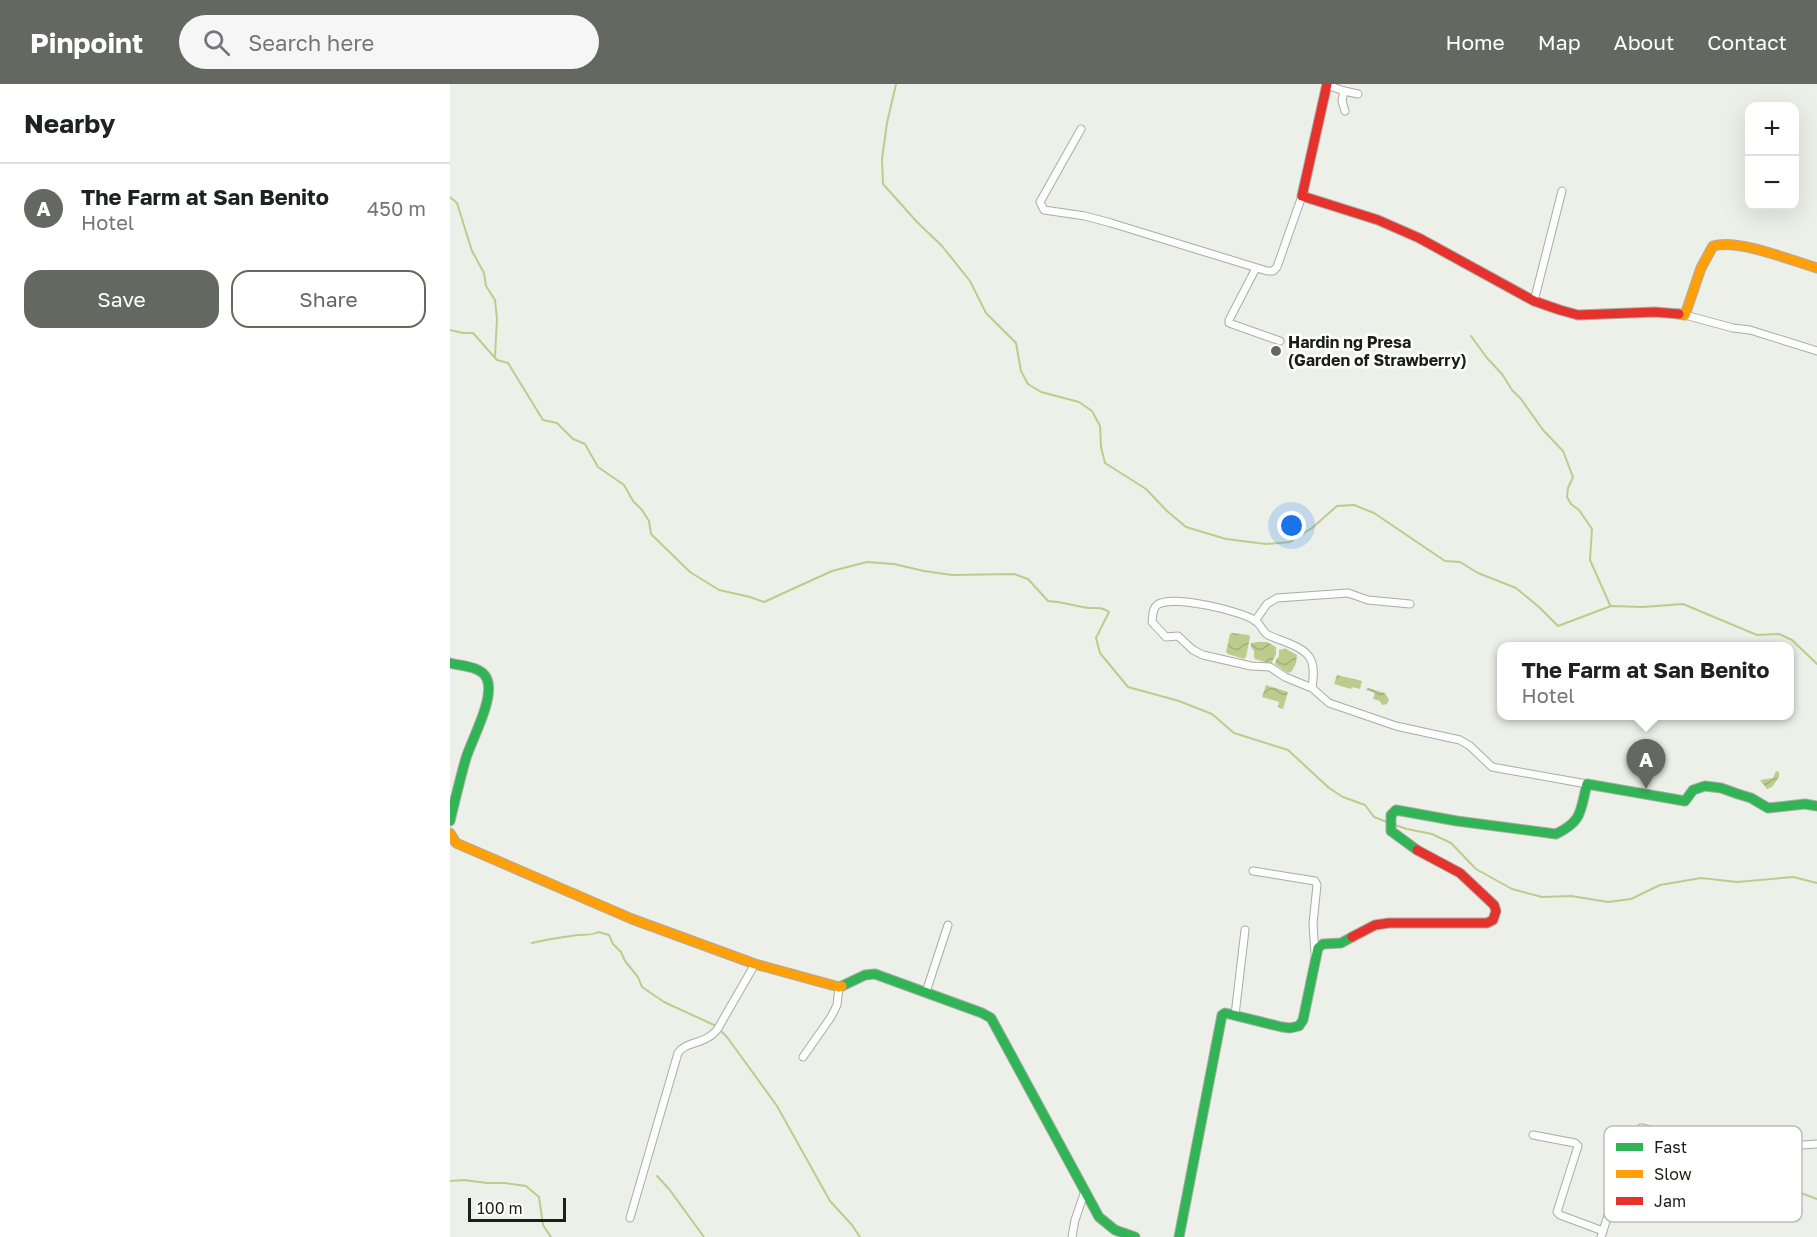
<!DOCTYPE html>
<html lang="en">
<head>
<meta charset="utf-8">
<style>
  body { margin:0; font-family:"Golos Text",sans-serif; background:#f6f6f6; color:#202124 }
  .controls { position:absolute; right:18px; top:18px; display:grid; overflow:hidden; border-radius:12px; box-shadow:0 6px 24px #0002 }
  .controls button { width:54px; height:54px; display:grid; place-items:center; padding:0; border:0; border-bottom:2px solid #e0e0e0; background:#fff; color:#202124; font:30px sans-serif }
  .scale { position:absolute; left:18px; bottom:15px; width:98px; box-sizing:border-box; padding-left:6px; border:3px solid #1c1e19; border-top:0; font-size:16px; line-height:21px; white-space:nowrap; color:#1c1e19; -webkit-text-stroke:4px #fff; paint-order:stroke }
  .you { position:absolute; left:842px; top:442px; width:21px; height:21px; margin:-15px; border:4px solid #fff; border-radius:50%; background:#1a73e8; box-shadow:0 0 0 9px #1a73e833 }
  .badge { display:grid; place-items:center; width:39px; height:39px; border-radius:50%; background:#656861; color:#fff; font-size:20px; font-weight:700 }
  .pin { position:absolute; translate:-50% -50px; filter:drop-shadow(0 2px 3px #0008) }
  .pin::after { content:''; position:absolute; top:32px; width:21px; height:18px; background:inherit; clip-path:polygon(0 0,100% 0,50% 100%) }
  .popup { position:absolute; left:1047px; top:558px; width:297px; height:78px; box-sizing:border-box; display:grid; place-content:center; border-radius:12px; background:#fff; filter:drop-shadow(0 2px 4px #0005); font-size:20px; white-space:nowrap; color:#757577 }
  .popup b { font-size:22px; color:#202124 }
  .popup::after { content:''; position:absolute; left:50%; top:100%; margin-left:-12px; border:12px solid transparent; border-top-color:#fff }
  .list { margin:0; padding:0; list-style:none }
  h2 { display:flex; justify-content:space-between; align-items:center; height:78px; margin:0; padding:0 24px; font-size:26px }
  h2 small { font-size:20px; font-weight:400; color:#757577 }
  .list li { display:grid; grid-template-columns:39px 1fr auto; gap:18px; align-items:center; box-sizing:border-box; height:90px; padding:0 24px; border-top:2px solid #e0e0e0 }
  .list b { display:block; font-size:22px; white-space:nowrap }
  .list p { margin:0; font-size:20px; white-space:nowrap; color:#757577 }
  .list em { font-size:20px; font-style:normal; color:#757577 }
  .actions { display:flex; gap:12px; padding:18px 24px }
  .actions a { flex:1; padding:14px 0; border:2px solid #656861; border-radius:18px; text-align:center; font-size:21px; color:#656861 }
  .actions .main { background:#656861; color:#fff }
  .icon { flex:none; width:33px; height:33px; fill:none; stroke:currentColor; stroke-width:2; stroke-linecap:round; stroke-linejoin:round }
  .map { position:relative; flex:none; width:1367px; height:1153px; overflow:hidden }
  header { display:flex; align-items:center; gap:36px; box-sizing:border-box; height:84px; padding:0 30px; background:#656861; color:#fff }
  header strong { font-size:28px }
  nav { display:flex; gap:33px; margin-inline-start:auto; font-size:21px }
  .search { width:420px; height:54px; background:#f6f6f6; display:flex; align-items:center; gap:15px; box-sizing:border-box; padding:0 21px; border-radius:33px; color:#757577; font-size:22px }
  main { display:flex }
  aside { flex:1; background:#fff }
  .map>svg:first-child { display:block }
  .water { fill:url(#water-waves) }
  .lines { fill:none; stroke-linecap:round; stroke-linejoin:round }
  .stream { stroke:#bccc8c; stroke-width:2 }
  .street-casing { stroke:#aaaca6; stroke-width:9 }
  .fast-casing { stroke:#aaaca6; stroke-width:11 }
  .slow-casing { stroke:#aaaca6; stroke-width:11 }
  .jam-casing { stroke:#aaaca6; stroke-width:11 }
  .street { stroke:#fcfdfc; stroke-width:7 }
  .fast { stroke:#30b455; stroke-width:9 }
  .slow { stroke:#ff9f0a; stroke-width:9 }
  .jam { stroke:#e5322d; stroke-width:9 }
  .poi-dot { fill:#656861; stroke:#fff; stroke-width:2 }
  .labels { text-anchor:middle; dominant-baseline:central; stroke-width:5; stroke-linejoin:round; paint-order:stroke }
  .poi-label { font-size:16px; font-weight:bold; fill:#1c1e19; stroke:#fff; text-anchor:start }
  .key { fill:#fff; stroke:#bbbcba; stroke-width:1.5 }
  .key-label { font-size:16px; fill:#1c1e19 }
</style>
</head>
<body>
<header>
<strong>Pinpoint</strong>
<div class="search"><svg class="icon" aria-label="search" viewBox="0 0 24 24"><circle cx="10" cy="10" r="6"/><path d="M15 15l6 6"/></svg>Search here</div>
<nav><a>Home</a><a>Map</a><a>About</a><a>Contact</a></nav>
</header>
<main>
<aside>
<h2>Nearby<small></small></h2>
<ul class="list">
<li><span class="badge">A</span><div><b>The Farm at San Benito</b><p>Hotel</p></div><em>450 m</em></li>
</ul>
<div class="actions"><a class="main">Save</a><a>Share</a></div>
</aside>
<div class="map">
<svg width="1367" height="1153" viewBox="0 0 1367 1153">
  <defs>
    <pattern id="water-waves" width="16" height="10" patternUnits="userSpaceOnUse" patternTransform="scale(1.5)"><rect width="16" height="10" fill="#bccc8c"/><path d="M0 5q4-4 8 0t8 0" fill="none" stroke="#a1af78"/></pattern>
  </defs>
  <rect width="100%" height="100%" fill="#edf0e8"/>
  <!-- water -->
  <g class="water">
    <path d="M782 549 799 551 800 553 796 573 794 575 778 570 776 568 780 550Z"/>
    <path d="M808 558H817L826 563V570L821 580 805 575 804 573V567L801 563V559Z"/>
    <path d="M836 565 847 571 846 579 842 587 838 589 825 580 826 576 829 572V566Z"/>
    <path d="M887 591 912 597 910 605 902 603 901 605 884 600Z"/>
    <path d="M816 601 838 608 833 625 828 623 829 618 812 613Z"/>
    <path d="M918 604 935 609 939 616 937 620 932 621 930 617 923 615 925 609 916 606Z"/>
    <path d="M1326 687 1329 688V693L1322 703 1317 705 1310 696 1323 694Z"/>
  </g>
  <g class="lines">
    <!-- stream -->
    <g class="stream">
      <path d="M446 0 437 39 432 75 433 100 467 138 492 162 520 197 536 229 566 259 571 287 578 300 591 308 629 318 642 327 650 342 651 363 655 379 696 405 717 427 736 443 776 455 816 460 840 458 862 444 887 422 904 421 924 429 995 477 1010 478 1028 489 1066 504 1089 523 1108 542 1161 522 1193 523 1233 520 1307 551 1329 550 1342 556 1367 580"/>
      <path d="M0 113 7 119 22 167 34 189 36 202 45 216 47 235 45 272"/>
      <path d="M0 246 13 249H23L47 276 58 279 93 336 107 339 123 355 135 360 148 383 174 401 183 417 192 426 199 437 201 450 240 488 269 506 300 513 314 518 382 487 417 478 444 480 474 487 502 491 564 490 578 495 598 517C612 518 626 522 639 524 647 524 651 523 659 528L646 554 650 569 678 603 729 617 762 630 784 649 838 666 879 704 893 713 915 721 924 733 937 738"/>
      <path d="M1021 252 1037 274 1052 290 1062 306 1071 315 1093 346 1113 367 1123 393 1118 404 1117 413 1121 420 1129 426 1142 445 1140 476 1160 521"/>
      <path d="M945 741 957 745 982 750 1001 759 1026 785 1062 805 1092 813 1121 812 1158 818 1181 815 1210 801 1251 794 1287 798 1343 793 1367 799"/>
      <path d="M82 859C98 855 113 853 128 851 136 850 141 852 148 848L159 851 163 860 171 868 175 877 188 893 192 903 214 918 264 941"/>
      <path d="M271 947 277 953 327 1022 380 1117 402 1141 410 1153"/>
      <path d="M207 1092 219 1105 254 1153"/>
      <path d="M0 1097 14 1096 37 1099H55L76 1102 89 1113 93 1141 101 1153"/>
      <path d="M1338 1104 1367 1115"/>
    </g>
    <!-- street casing -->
    <g class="street-casing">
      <g id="street">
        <path d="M877 1 894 7 892 17 895 27"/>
        <path d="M894 7 908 10"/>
        <path d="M631 45 590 118 594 126 635 132 661 139 817 187H823L827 183 852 112"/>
        <path d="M806 184 779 236V239L830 257"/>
        <path d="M1084 217 1112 107"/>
        <path d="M1235 231 1283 244 1300 246 1367 267"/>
        <path d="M805 537 817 520 827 514 898 509 918 516 960 520"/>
        <path d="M862 604 835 593 820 583 801 582 753 571 743 566 728 552 716 553 702 538C703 532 702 525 707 521 721 510 792 527 806 537 811 541 813 548 818 551 830 557 855 562 861 576 865 585 863 595 862 604L879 619 946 642 1010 656 1020 662 1042 683 1137 700"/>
        <path d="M803 787 865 797 867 801 863 840 865 870"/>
        <path d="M476 908 498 841"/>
        <path d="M785 931 795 846"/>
        <path d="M353 973 381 933 387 921 389 903"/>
        <path d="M1083 1051 1125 1059 1128 1062 1107 1128 1110 1131 1153 1147 1151 1153"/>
        <path d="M180 1134 228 969C237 956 253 962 267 946L305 880"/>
        <path d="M1153 1147 1184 1049 1191 1044 1294 1065 1367 1060"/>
        <path d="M622 1153 625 1136 635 1107"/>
      </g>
    </g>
    <!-- fast casing -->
    <g class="fast-casing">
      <g id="fast">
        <path d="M0 579C11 582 32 582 37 595 45 614 22 655 16 674 10 695 5 716 0 737"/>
        <path d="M967 766 941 747V731L946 726 1007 737 1106 750C1133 737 1130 727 1137 700L1235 717 1243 706 1255 702 1271 704 1288 710 1301 714 1318 724 1355 720 1367 722"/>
        <path d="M392 902 415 891 425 890 532 929 541 934 649 1133 665 1146 685 1153"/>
        <path d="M729 1153 772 931 775 929 832 943 840 944 849 942 853 936 868 864 873 860 891 859 902 853"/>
      </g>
    </g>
    <!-- slow casing -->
    <g class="slow-casing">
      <g id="slow">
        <path d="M1229 230 1235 231 1251 184 1263 162C1289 155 1340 176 1367 184"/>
        <path d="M0 749 6 759 182 835 305 880 389 903 392 902"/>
      </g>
    </g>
    <!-- jam casing -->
    <g class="jam-casing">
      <g id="jam">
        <path d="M877 0 852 112 928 136 969 154 1084 217 1110 226 1128 231 1205 228 1229 230"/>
        <path d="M902 853 925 841 939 839H1037L1043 836 1046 827 1044 821 1010 789 967 766"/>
      </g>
    </g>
    <!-- street -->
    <use href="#street" class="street"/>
    <!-- fast -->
    <use href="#fast" class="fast"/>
    <!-- slow -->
    <use href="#slow" class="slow"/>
    <!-- jam -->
    <use href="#jam" class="jam"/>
  </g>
  <!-- markers -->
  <circle class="poi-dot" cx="826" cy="267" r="6"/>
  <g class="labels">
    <!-- poi labels -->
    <g class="poi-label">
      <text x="838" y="258">Hardin ng Presa<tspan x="838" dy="18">(Garden of Strawberry)</tspan></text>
    </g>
  </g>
  <!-- legend -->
  <rect x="1154" y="1042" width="198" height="96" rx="9" class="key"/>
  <rect x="1166" y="1059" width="27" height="8" fill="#30b455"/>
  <rect x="1166" y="1086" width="27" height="8" fill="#ff9f0a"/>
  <rect x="1166" y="1113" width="27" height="8" fill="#e5322d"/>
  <g class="key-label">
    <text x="1204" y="1069">Fast</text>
    <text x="1204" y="1096">Slow</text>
    <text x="1204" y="1123">Jam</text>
  </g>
</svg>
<div class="controls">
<button>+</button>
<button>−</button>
</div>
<div class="scale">100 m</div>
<div class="you"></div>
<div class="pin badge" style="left:1196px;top:705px">A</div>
<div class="popup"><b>The Farm at San Benito</b>Hotel</div>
</div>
</main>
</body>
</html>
